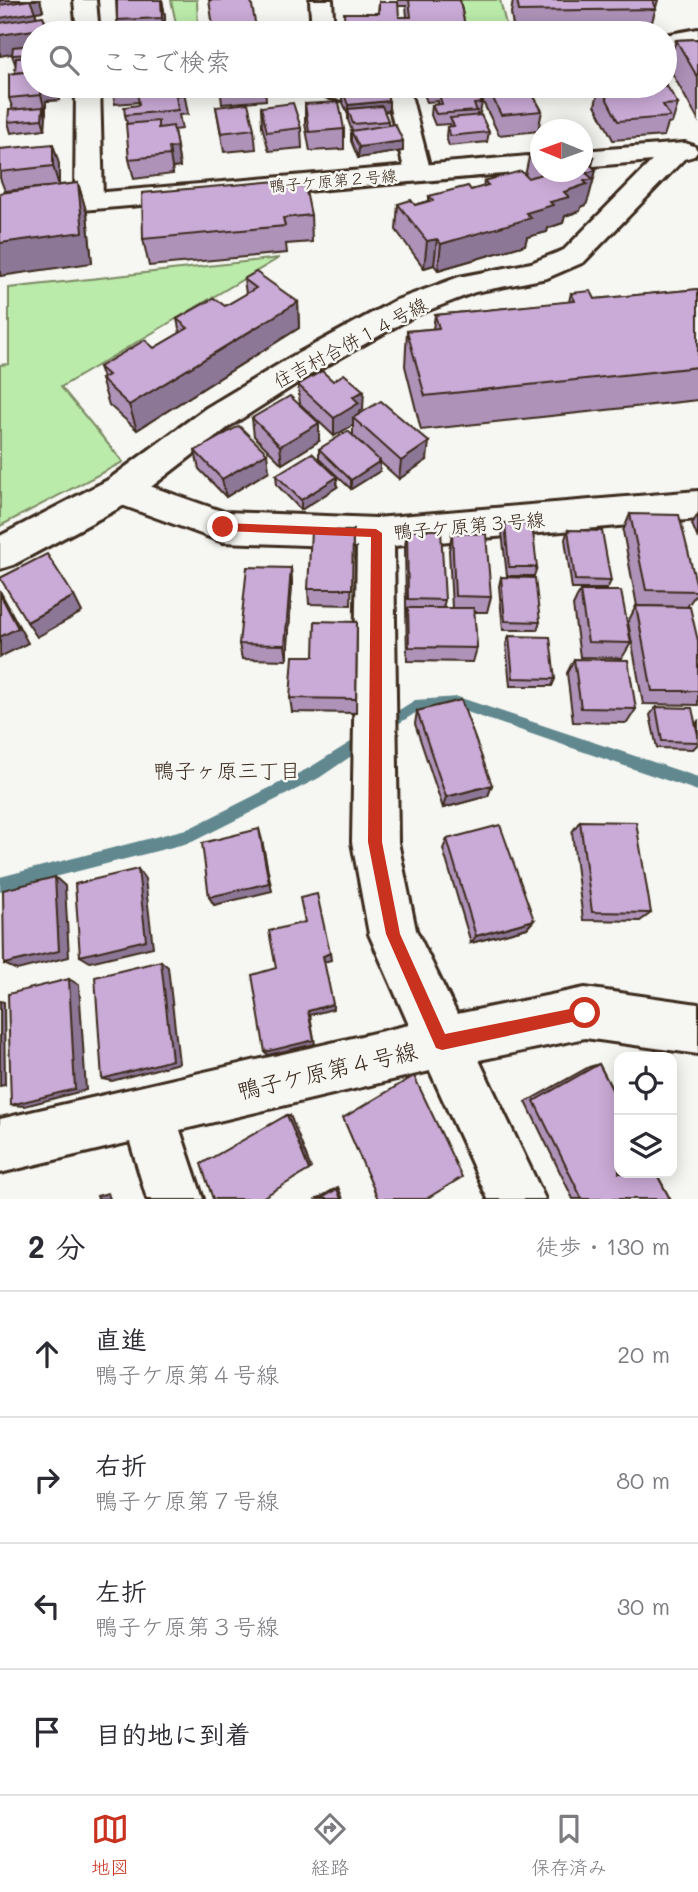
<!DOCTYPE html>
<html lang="ja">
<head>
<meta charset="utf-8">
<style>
  body { margin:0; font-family:Mali,"Klee One",sans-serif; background:#f7f7f7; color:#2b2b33 }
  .controls { position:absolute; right:21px; bottom:21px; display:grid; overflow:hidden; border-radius:14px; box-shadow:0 4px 18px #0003 }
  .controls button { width:63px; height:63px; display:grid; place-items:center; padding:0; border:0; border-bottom:2px solid #e1e1e2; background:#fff; color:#2b2b33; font:35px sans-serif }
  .compass { position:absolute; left:530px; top:119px; width:63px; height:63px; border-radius:50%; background:#fff; box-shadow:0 4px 18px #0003; rotate:271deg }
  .stop { position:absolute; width:21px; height:21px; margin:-16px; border:5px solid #c8321e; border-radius:50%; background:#fff }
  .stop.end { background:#c8321e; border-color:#fff; box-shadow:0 2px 7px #0008 }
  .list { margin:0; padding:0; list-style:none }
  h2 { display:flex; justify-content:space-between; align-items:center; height:91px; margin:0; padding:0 28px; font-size:30px }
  h2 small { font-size:23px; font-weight:400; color:#7c7c81 }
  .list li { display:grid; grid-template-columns:46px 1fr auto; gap:21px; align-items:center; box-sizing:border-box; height:126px; padding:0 28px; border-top:2px solid #e1e1e2 }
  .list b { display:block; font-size:26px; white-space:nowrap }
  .list p { margin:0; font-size:23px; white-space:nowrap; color:#7c7c81 }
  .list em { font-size:23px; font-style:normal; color:#7c7c81 }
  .icon { flex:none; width:38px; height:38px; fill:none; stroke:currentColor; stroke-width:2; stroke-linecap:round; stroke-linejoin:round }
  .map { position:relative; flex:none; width:698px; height:1199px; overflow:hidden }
  .search { position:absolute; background:#fff; box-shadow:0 4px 18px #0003; left:21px; right:21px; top:21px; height:77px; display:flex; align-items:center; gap:18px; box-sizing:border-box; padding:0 24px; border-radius:38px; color:#7c7c81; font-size:26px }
  .sheet { height:595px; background:#fff }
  nav { display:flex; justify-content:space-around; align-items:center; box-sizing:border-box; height:98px; border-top:2px solid #e1e1e2; background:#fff; font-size:19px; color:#7c7c81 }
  nav a { display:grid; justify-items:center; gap:4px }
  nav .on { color:#c8321e }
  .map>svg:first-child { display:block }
  .green { fill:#bbebaa; stroke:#7b8a64; stroke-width:2 }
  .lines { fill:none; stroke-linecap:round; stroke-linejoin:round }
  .stream { fill:#61888e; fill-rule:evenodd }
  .minor-casing { stroke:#3b2a1e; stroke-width:6 }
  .tertiary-casing { stroke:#3b2a1e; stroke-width:6 }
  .minor { fill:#f6f6f2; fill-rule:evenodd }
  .tertiary { fill:#f6f6f2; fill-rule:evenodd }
  .wall { fill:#ae92b8; stroke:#3b2a1e; stroke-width:2 }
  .shaded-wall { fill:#8d7796; stroke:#3b2a1e; stroke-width:2 }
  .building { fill:#caaad6; stroke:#3b2a1e; stroke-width:2 }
  .route { fill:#c8321e }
  .labels { text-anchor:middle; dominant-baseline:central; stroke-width:5; stroke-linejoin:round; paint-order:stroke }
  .far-street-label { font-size:16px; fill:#3b2a1e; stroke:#f6f6f2 }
  .street-label { font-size:19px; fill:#3b2a1e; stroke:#f6f6f2 }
  .neighbourhood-label { font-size:21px; fill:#3b2a1e; stroke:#f6f6f2 }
  .near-street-label { font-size:23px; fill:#3b2a1e; stroke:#f6f6f2 }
</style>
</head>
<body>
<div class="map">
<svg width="698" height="1199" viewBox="0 0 698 1199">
  <rect width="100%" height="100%" fill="#f6f6f2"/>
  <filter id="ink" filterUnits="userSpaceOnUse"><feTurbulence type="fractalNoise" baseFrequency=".0143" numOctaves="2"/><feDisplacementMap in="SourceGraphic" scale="14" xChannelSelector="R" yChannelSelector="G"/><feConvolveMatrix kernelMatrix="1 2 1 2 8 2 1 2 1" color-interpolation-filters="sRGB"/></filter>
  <g filter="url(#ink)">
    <!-- green -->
    <g class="green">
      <path d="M171 0H197L198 28H177Z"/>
      <path d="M460 0H500L508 33H466Z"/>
      <path d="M279 258 61 387 123 462 0 526V365L9 364V288Z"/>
    </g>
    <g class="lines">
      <!-- stream -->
      <g class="stream">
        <path d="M458 697 698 777V791L458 709 417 712 382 734 377 732 375 728 377 724 415 700Z"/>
        <path d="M367 732 372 734 374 738 372 742 319 778 192 842 0 891V877L190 828 309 768Z"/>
      </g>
      <!-- minor casing -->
      <g class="minor-casing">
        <g id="minor">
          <path d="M74 0H96L99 33H77Z"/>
          <path d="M310 0H332L334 33H312Z"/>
          <path d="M698 29V43L665 49V35Z"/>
          <path d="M76 86H100L103 200 99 206 89 208 79 206 75 200Z"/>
          <path d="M314 86H399L395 91C373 97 330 110 314 86Z"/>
          <path d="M400 92 409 94 412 99 431 173 427 179 418 181 409 179 405 173 388 99 391 94Z"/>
          <path d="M121 476 224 512 376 518 698 491V519L394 546 398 842 416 930 457 1014 585 988 698 1004V1054L585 1038 479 1060 545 1199H488L430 1071 180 1130 203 1199H147L130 1142 0 1173V1119L409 1025 369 934 352 842 357 547 223 542 108 500 103 490 108 480Z"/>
        </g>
      </g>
      <!-- tertiary casing -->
      <g class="tertiary-casing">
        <g id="tertiary">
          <path d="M685 143 694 146 698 151 694 156 684 159 584 262 547 278 475 292 416 315 308 376 230 426 134 500 13 565 0 569V536L108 480 206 408 286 360 394 301 459 277 531 263 564 250 652 161 582 167V151Z"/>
          <path d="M540 155V171L0 217V201Z"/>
        </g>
      </g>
      <!-- minor -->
      <use href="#minor" class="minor"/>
      <!-- tertiary -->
      <use href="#tertiary" class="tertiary"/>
    </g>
    <!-- wall -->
    <g class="wall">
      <path d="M0 0H40L43 11 35 12 37 17 43 16 49 33H33V86H58L60 92V100L46 101 45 129 11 133 8 122 13 110 9 98 15 73 16 66 12 55Z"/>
      <path d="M116 0H162L165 16V33H110L119 32 117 20Z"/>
      <path d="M398 0H460L465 27 464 33H344L378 13 379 2 399 17H407L406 6H398Z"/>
      <path d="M513 0H658L649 33H514L511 13Z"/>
      <path d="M698 39V120L668 66 676 40Z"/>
      <path d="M183 86 188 114 179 115 182 129 174 130 180 167 172 168 173 174 134 179 129 159 127 124 125 115 139 105V102L115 104 113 94Z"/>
      <path d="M220 86H265L266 100 222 104Z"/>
      <path d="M422 86H464L465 88 464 93 482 103 480 113 477 114V116L489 132 487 142 449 146 446 137 447 127H449L450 124 435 125 431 115 432 105 438 104V101L427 102 422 89Z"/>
      <path d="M485 86H528L542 111 538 131 499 135 483 102Z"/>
      <path d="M600 86 678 104 672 123 668 124 664 136 613 140 595 105Z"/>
      <path d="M342 89 389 111H384L388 121V125L403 141V151L358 158 351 141V131H352L348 120V115L342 100Z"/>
      <path d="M305 104 344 129V149L310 151 305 124Z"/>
      <path d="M216 107 254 129 256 149 224 152Z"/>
      <path d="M261 107 301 128 302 148 269 151 262 126Z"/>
      <path d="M0 149 59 164V185L78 183 87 214 92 263 47 187 5 191 0 178Z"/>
      <path d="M541 154V172H583L592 167 596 170 586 205 581 207 580 211 565 216 563 223 548 228 547 232 527 237 525 245 438 270 434 265 424 268 396 230 398 204 415 205 429 201V196L471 190 483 187 484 181 525 176 529 157Z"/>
      <path d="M278 189 311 215 312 242 286 244 287 253 149 266 143 239Z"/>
      <path d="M244 279 298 302 299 328 137 430 109 405 101 379 103 378 99 367 154 348 180 333 177 319 225 306 246 294Z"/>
      <path d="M698 289V400L421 430 405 366 407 331 433 329 435 315 569 302 571 293 595 299Z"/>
      <path d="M298 385 363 409 359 412V415L427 460 399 479 380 462V471L351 489 319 459V449L353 436V425L334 436 300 404Z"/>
      <path d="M252 418 319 441 282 464 254 436Z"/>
      <path d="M195 451 269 471 226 497 199 469Z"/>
      <path d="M276 475 337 487 301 510 277 485Z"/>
      <path d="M630 514 698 591 687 607 637 606 623 531Z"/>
      <path d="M698 514V539L692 524Z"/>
      <path d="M505 523 537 567 534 576H507L502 532Z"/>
      <path d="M407 530 445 600 443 608H452L449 550 452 533 491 597 487 612H474L477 648 473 662 407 661 405 547Z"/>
      <path d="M568 530 611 581 607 589H572L565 539Z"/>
      <path d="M353 531 351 605 309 604 308 589Z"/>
      <path d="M291 568 292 584 287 660 242 659 239 644Z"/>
      <path d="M501 577 540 622 537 630H503L499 586Z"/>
      <path d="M580 591 631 643 622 658 580 657 573 606Z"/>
      <path d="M636 606 698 641V705L643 704 628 622Z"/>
      <path d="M357 622 356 713 292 712 290 698 314 656Z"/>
      <path d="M509 636 555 679 552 686H510L506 644Z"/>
      <path d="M574 659 636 709 627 723 573 722 567 673Z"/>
      <path d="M656 707 696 724 698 721V744L693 749 657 748 650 715Z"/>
      <path d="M417 711 492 785 488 796 443 808 415 724Z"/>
      <path d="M580 821 651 913 640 921 583 920 572 832Z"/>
      <path d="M447 839 534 920 527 928 471 943 443 849Z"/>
      <path d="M599 1064 670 1199H573L526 1102 589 1067Z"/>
      <path d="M338 1187 343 1199H317Z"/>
    </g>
    <!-- shaded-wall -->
    <g class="shaded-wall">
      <path d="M0 0H40L43 11 35 12 40 29 47 28 49 33H33V50L0 56Z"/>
      <path d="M162 0 165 16V33L162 18Z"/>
      <path d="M41 86H58L60 92V100L46 101V114L41 95Z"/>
      <path d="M389 101V111L350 115 348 109V115V105Z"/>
      <path d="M43 107 46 117 45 129 42 119Z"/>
      <path d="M403 141V151L358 158 359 147Z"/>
      <path d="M53 144 59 164V186L53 166Z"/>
      <path d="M177 147 180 167 172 168 173 174 169 148Z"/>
      <path d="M594 157 591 171 596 170 589 197 586 205 581 207 580 211 565 216 563 223 548 228 547 232 527 237 525 245 438 270 441 244 526 213 550 202 564 192 585 160Z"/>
      <path d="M78 183 87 214 92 263 0 276V243Z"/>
      <path d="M437 239 434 265 424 268 427 241Z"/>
      <path d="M298 302 299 328 137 430 129 405Z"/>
      <path d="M364 391 363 409 359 412 358 421 353 418V425L334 436V418L353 397Z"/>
      <path d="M319 423V441L282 464 280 446Z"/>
      <path d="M429 442 427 460 399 479 401 461Z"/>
      <path d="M267 453 269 471 226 497 222 479Z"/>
      <path d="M380 461V471L351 489V480Z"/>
      <path d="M337 477V487L301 510V500Z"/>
      <path d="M291 568 292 584 287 660 285 645Z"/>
      <path d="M0 591 28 643 0 657Z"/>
      <path d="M74 596 82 612 37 637 27 622Z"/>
      <path d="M492 785 488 796 443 808 446 797Z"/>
      <path d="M259 829 262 840 272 891 214 905 209 897Z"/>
      <path d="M138 869 145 879 153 947 90 962 80 956Z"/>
      <path d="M55 877 65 886 69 957 17 970 4 964Z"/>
      <path d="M534 920 527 928 471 943 476 936Z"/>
      <path d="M330 953 331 960 324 962 323 956Z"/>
      <path d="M161 961 168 967 179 1063 112 1081 102 1079Z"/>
      <path d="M69 979 79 985 86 1090 25 1106 11 1105Z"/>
      <path d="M0 1001 4 1002 5 1085 0 1086Z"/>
      <path d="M333 1004V1009L310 1015 315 1044 268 1055 265 1052 308 1011Z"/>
      <path d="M287 1115H290L311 1168 309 1170Z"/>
      <path d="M108 1193 110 1199H98L97 1196Z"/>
    </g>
    <!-- building -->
    <g class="building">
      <path d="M30 0 35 12 0 18V5Z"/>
      <path d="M117 0H161L162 18 117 20Z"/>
      <path d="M209 0H251L257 33H214Z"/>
      <path d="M409 0H460L465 27 448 28V33H345L344 13H379V2H398L399 17H411Z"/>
      <path d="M517 0H653L656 9 519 11Z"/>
      <path d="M43 16 47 28 0 35V23Z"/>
      <path d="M154 29V33H110V32Z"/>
      <path d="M698 39V78L676 40Z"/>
      <path d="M33 45V54L12 55 13 47Z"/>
      <path d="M33 57V71L15 73 16 58Z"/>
      <path d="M33 71V86H41V95L9 98V74Z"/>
      <path d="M665 83 678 104 663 105 670 117 618 121 600 86H665Z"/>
      <path d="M112 86H164L137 89 138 92 113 94Z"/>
      <path d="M165 86H183L185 95H176L178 110 125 115 124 107 139 105 137 89Z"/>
      <path d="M376 86H383L389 101 348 105 342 89Z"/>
      <path d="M425 86H464L465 88 428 92Z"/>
      <path d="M487 86H528L542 111 501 115Z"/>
      <path d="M468 93 469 96 478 95 482 103 474 104 477 111 436 114 432 105 442 104 439 95Z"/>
      <path d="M339 102 344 129 309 132 305 104Z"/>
      <path d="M248 103 254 129 221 133 216 107Z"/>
      <path d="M293 103 301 128 267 132 261 107Z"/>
      <path d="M382 106 388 121 353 124 348 109Z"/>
      <path d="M43 107 42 119 8 122 9 110Z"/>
      <path d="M481 115 489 132 450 136 447 127 454 126 450 118Z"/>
      <path d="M158 121V128L173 126 177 147 169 148 170 155 129 159 126 124Z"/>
      <path d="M395 124 403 141 359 147 351 131Z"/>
      <path d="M53 144V166L0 172V149Z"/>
      <path d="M585 148 594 157 585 160 596 170 586 173 593 179 584 181 587 184 564 192 569 197 550 202 553 205 526 213 531 218 441 244 437 239 427 241 398 204 411 200 415 205 433 200 429 196 468 186 471 190 488 185 484 181 521 171 528 178 546 173 544 172H583V149Z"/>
      <path d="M541 154V168L529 157Z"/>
      <path d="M277 181 278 189 305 186 311 215 283 218 285 226 143 239 142 193Z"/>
      <path d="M78 183 83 232 0 243V193Z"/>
      <path d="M256 272 298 302 129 405 101 379 108 375 99 367 145 340 154 348 188 328 177 319 214 298 225 306 256 288 244 279Z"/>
      <path d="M698 289V367L425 396 407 331 439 328 435 315 575 301 571 293 591 291 595 299Z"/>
      <path d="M322 371 333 381 344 374 364 391 353 397 359 403 334 418 298 385Z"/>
      <path d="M290 396 319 423 280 446 252 418Z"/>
      <path d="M381 401 429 442 401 461 353 418Z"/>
      <path d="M239 426 267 453 222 479 195 451Z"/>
      <path d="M348 431 380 461 351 480 319 449Z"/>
      <path d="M312 453 337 477 301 500 276 475Z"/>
      <path d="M630 514 679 515 698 591 646 590Z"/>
      <path d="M505 523 532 524 537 567H509Z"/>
      <path d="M311 530 353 531 352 589H308Z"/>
      <path d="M407 530H441L445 600 408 599Z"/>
      <path d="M568 530 602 531 611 581 575 580Z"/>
      <path d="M452 533 486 534 491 597 455 596Z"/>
      <path d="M47 554 74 596 27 622 0 578Z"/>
      <path d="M247 567 291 568 285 645 239 644Z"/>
      <path d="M501 577 535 578 540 622 505 621Z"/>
      <path d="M580 591H621L631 643 588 642Z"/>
      <path d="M0 594 18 628 0 637Z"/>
      <path d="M636 606 690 607 698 641V691H652Z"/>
      <path d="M408 608H474L477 648 409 647Z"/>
      <path d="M315 621 357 622 356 699 290 698 293 656H314Z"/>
      <path d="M509 636 550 637 555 679 513 678Z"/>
      <path d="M574 659 628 660 636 709 581 708Z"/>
      <path d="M461 700 492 785 446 797 417 711Z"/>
      <path d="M656 707 692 708 698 735V742L662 741Z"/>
      <path d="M580 821 636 822 651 913 592 912Z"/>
      <path d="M500 825 534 920 476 936 447 839Z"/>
      <path d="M259 829 269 883 209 897 202 843Z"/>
      <path d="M138 869 146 940 80 956 75 884Z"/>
      <path d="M55 877 59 951 4 964 3 890Z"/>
      <path d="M317 894 330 953 323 956 333 1004 308 1011 314 1040 265 1052 252 975 276 968 269 931 305 922 300 898Z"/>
      <path d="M161 961 172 1060 102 1079 95 977Z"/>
      <path d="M69 979 75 1089 11 1105 8 994Z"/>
      <path d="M599 1064 619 1103V1173H656L670 1199H582L534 1101Z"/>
      <path d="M414 1076 462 1177 426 1199H378L343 1118Z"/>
      <path d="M287 1115 309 1170 260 1199H213L201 1164Z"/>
      <path d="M337 1189 341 1199H321Z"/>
    </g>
  </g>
  <!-- route -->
  <path class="route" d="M223 523 376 529 382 533V842L400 934 445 1034 585 1006 591 1008 593 1013 591 1018 442 1050 436 1048 386 934 368 842 371 537 223 531 218 527Z"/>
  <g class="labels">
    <!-- far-street labels -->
    <g class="far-street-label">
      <text transform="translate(333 180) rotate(-5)">鴨子ケ原第２号線</text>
    </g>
    <!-- street labels -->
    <g class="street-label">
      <text transform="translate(350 342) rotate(-28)">住吉村合併１４号線</text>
      <text transform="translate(469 525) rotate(-5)">鴨子ケ原第３号線</text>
    </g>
    <!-- neighbourhood labels -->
    <g class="neighbourhood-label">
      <text x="227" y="769">鴨子ヶ原三丁目</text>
    </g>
    <!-- near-street labels -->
    <g class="near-street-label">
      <text transform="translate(327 1070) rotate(-13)">鴨子ケ原第４号線</text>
    </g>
  </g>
</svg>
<div class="controls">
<button><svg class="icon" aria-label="locate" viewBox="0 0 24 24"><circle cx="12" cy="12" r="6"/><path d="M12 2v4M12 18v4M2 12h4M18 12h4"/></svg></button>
<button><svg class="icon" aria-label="layers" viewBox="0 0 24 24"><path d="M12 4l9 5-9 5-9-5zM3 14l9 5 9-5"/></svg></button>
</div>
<svg class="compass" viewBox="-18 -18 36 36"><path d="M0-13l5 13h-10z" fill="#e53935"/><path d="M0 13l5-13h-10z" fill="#7c7c81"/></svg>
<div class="stop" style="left:585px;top:1013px"></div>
<div class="stop end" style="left:223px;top:527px"></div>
<div class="search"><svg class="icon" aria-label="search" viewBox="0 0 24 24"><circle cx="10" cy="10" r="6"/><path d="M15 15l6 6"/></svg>ここで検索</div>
</div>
<section class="sheet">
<h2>2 分<small>徒歩 · 130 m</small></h2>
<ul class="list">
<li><svg class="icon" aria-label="ahead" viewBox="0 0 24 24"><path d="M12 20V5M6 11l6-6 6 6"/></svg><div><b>直進</b><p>鴨子ケ原第４号線</p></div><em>20 m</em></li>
<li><svg class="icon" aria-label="right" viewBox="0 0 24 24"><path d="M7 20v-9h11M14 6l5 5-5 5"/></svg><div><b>右折</b><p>鴨子ケ原第７号線</p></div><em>80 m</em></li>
<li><svg class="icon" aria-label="left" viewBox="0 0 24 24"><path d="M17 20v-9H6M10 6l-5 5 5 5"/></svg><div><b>左折</b><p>鴨子ケ原第３号線</p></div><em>30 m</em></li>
<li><svg class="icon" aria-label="arrive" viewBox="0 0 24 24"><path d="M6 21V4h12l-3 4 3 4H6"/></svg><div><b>目的地に到着</b></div></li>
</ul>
</section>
<nav>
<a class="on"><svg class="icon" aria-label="map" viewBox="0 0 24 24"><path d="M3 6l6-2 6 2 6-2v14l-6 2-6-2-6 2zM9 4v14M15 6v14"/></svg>地図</a>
<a><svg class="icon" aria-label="directions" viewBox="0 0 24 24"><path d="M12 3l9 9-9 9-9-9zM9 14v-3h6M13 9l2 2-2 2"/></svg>経路</a>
<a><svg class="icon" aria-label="saved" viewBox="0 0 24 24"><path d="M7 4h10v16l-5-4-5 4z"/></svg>保存済み</a>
</nav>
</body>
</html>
